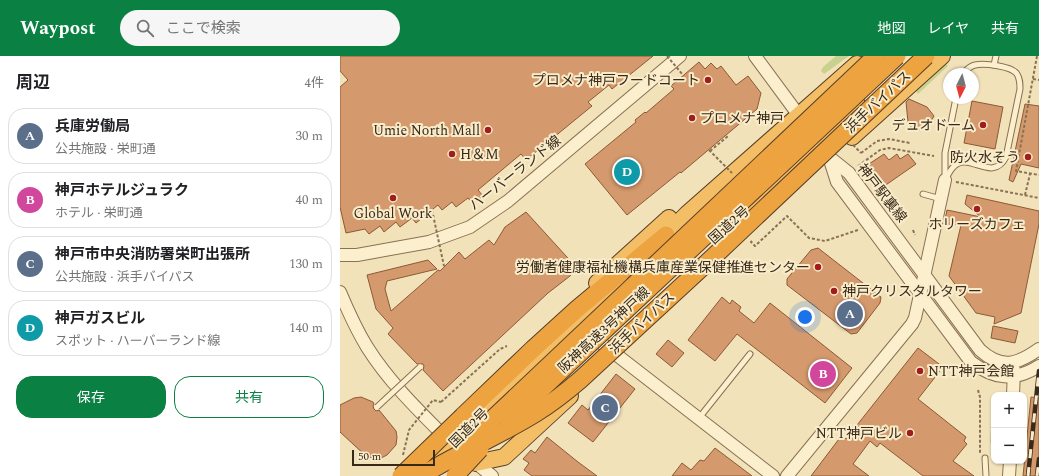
<!DOCTYPE html>
<html lang="ja">
<head>
<meta charset="utf-8">
<style>
  body { margin:0; font-family:Spectral,"Noto Sans JP",serif; background:#f6f6f6; color:#202124 }
  .controls { position:absolute; right:12px; bottom:12px; display:grid; overflow:hidden; border-radius:8px; box-shadow:0 1px 3px #0004 }
  .controls button { width:36px; height:36px; display:grid; place-items:center; padding:0; border:0; border-bottom:1px solid #e0e0e0; background:#fff; color:#202124; font:20px sans-serif }
  .compass { position:absolute; left:603px; top:12px; width:36px; height:36px; border-radius:50%; background:#fff; box-shadow:0 1px 3px #0004; rotate:186deg }
  .scale { position:absolute; left:12px; bottom:10px; width:83px; box-sizing:border-box; padding-left:4px; border:2px solid #382919; border-top:0; font-size:11px; line-height:14px; white-space:nowrap; color:#382919; -webkit-text-stroke:3px #f9ecca; paint-order:stroke }
  .you { position:absolute; left:465px; top:261px; width:14px; height:14px; margin:-10px; border:3px solid #fff; border-radius:50%; background:#1a73e8; box-shadow:0 0 0 6px #1a73e833 }
  .badge { display:grid; place-items:center; width:26px; height:26px; border-radius:50%; background:#0b8043; color:#fff; font-size:13px; font-weight:700 }
  .pin { position:absolute; translate:-50% -50%; border:2px solid #fff; box-shadow:0 1px 4px #0006 }
  .list { margin:0; padding:0; list-style:none }
  h2 { display:flex; justify-content:space-between; align-items:center; height:52px; margin:0; padding:0 16px; font-size:17px }
  h2 small { font-size:13px; font-weight:400; color:#757577 }
  .list li { display:grid; grid-template-columns:26px 1fr auto; gap:12px; align-items:center; box-sizing:border-box; height:56px; margin:0 8px 8px; padding:0 8px; border:1px solid #e0e0e0; border-radius:16px }
  .list b { display:block; font-size:15px; white-space:nowrap }
  .list p { margin:0; font-size:13px; white-space:nowrap; color:#757577 }
  .list em { font-size:13px; font-style:normal; color:#757577 }
  .actions { display:flex; gap:8px; padding:12px 16px }
  .actions a { flex:1; padding:9px 0; border:1px solid #0b8043; border-radius:16px; text-align:center; font-size:14px; color:#0b8043 }
  .actions .main { background:#0b8043; color:#fff }
  .icon { flex:none; width:22px; height:22px; fill:none; stroke:currentColor; stroke-width:2; stroke-linecap:round; stroke-linejoin:round }
  .map { position:relative; flex:none; width:699px; height:420px; overflow:hidden }
  header { display:flex; align-items:center; gap:24px; box-sizing:border-box; height:56px; padding:0 20px; background:#0b8043; color:#fff }
  header strong { font-size:19px }
  nav { display:flex; gap:22px; margin-inline-start:auto; font-size:14px }
  .search { width:280px; height:36px; background:#f6f6f6; display:flex; align-items:center; gap:10px; box-sizing:border-box; padding:0 14px; border-radius:22px; color:#757577; font-size:15px }
  main { display:flex }
  aside { flex:1; background:#fff }
  .map>svg:first-child { display:block }
  .green { fill:#c8d18e }
  .building { fill:#d4996c; stroke:#8c5a36 }
  .lines { fill:none; stroke-linecap:round; stroke-linejoin:round }
  .service-casing { stroke:#8a7153; stroke-width:7 }
  .tertiary-casing { stroke:#8a7153; stroke-width:14 }
  .trunk-casing { stroke:#573f28; stroke-width:18 }
  .motorway-casing { stroke:#573f28; stroke-width:19 }
  .path { stroke:#8a7153; stroke-width:2; stroke-dasharray:3 2; stroke-linecap:butt }
  .service { stroke:#fcefce; stroke-width:5 }
  .tertiary { stroke:#fcefce; stroke-width:12 }
  .trunk { stroke:#f4be66; stroke-width:16 }
  .motorway { stroke:#eca340; stroke-width:17 }
  .rail-casing { stroke:#382919; stroke-width:4.5 }
  .rail { stroke:#f9ecca; stroke-width:3; stroke-dasharray:9; stroke-linecap:butt }
  .service-bridge-casing { stroke:#8a7153; stroke-width:7; stroke-linecap:butt }
  .motorway-bridge-casing { stroke:#573f28; stroke-width:19; stroke-linecap:butt }
  .path-bridge { stroke:#8a7153; stroke-width:2; stroke-dasharray:3 2; stroke-linecap:butt }
  .service-bridge { stroke:#fcefce; stroke-width:5 }
  .motorway-bridge { stroke:#eca340; stroke-width:17 }
  .poi-dot { fill:#9f1e1d; stroke:#f9ecca; stroke-width:1.5 }
  .labels { text-anchor:middle; dominant-baseline:central; stroke-width:4; stroke-linejoin:round; paint-order:stroke }
  .poi-label { font-size:14px; fill:#382919; stroke:#f9ecca; text-anchor:end }
  .street-label { font-size:14px; fill:#382919; stroke:#f9ecca }
</style>
</head>
<body>
<header>
<strong>Waypost</strong>
<div class="search"><svg class="icon" aria-label="search" viewBox="0 0 24 24"><circle cx="10" cy="10" r="6"/><path d="M15 15l6 6"/></svg>ここで検索</div>
<nav><a>地図</a><a>レイヤ</a><a>共有</a></nav>
</header>
<main>
<aside>
<h2>周辺<small>4件</small></h2>
<ul class="list">
<li><span class="badge" style="background:#5c6f8a">A</span><div><b>兵庫労働局</b><p>公共施設 · 栄町通</p></div><em>30 m</em></li>
<li><span class="badge" style="background:#d1479c">B</span><div><b>神戸ホテルジュラク</b><p>ホテル · 栄町通</p></div><em>40 m</em></li>
<li><span class="badge" style="background:#5c6f8a">C</span><div><b>神戸市中央消防署栄町出張所</b><p>公共施設 · 浜手バイパス</p></div><em>130 m</em></li>
<li><span class="badge" style="background:#0f9aa8">D</span><div><b>神戸ガスビル</b><p>スポット · ハーバーランド線</p></div><em>140 m</em></li>
</ul>
<div class="actions"><a class="main">保存</a><a>共有</a></div>
</aside>
<div class="map">
<svg width="699" height="420" viewBox="0 0 699 420">
  <rect width="100%" height="100%" fill="#f2e2ba"/>
  <!-- green -->
  <g class="green">
    <path d="M496 0H509L484 18 481 15 483 11Z"/>
    <path d="M604 6 608 10 578 38 574 33Z"/>
    <path d="M653 346H654V390L650 386Z"/>
  </g>
  <!-- building -->
  <g class="building">
    <path d="M0 0H313L272 33 269 29 248 46 252 50 186 104 181 98 138 134 143 140 133 148 128 142 116 151 112 146 102 154 98 149 76 167 72 162 60 171 56 166 44 176 40 170 29 178 25 173 6 177 0 151V31L8 24 0 15Z"/>
    <path d="M359 6 365 13 371 7 377 13 381 10 396 29 408 20 421 37 417 53 341 117 340 116 287 159 245 108 296 66 295 64 305 56 306 57 334 33 331 30Z"/>
    <path d="M569 43 587 51 594 60 589 69 584 73 577 74 571 71 568 66 566 46Z"/>
    <path d="M632 45 663 51 655 93 624 87Z"/>
    <path d="M685 48 699 50V112L681 108 673 126 669 124Z"/>
    <path d="M544 98 549 104 557 98 560 103 568 98 576 108 540 133 530 119 532 118 526 110Z"/>
    <path d="M627 139 699 155V168L681 257 654 268 655 261 636 257 609 220 621 169 604 168 607 154 641 161 625 148Z"/>
    <path d="M186 156 236 211 230 220 208 237 103 335 83 314 84 310 83 308H77L48 278 53 272 36 253 27 219 88 204 97 213 47 225 45 233 51 255 98 214 100 215 119 196 125 203 149 184 154 189 165 171Z"/>
    <path d="M478 192 541 241 540 247 517 277 511 278 447 229V223L471 194Z"/>
    <path d="M382 241 390 248 392 244 401 251 399 255 414 267 430 247 512 312 485 347 397 278 375 305 348 284Z"/>
    <path d="M653 270 678 275 675 287 651 282Z"/>
    <path d="M328 284 344 297 332 311 316 298Z"/>
    <path d="M578 292 603 311 578 343 626 381 624 385 627 388 613 405 634 420H583L540 387 537 391 530 385 513 408 529 420H471L502 379 506 383Z"/>
    <path d="M276 318 295 333 253 386 228 367 242 349 248 354Z"/>
    <path d="M21 341 33 346 34 348 33 350 34 353 36 355 39 354 56 375 57 381 56 389 47 399 41 402 27 401 0 376V349L14 342Z"/>
    <path d="M691 341 699 342V420H683Z"/>
    <path d="M207 381 238 406 257 420H192L184 414 189 407 183 403 191 394 195 397Z"/>
    <path d="M375 392 412 420H332L342 407 351 414 360 404 364 405Z"/>
  </g>
  <g class="lines">
    <!-- service casing -->
    <g class="service-casing">
      <g id="service">
        <path d="M654 9 656 0"/>
        <path d="M605 123V97L616 42"/>
        <path d="M605 124C608 119 611 111 617 108 632 99 653 126 666 101L680 33C680 27 680 23 677 18 672 10 644 7 635 9 631 10 626 14 623 18"/>
        <path d="M583 138 601 143"/>
        <path d="M359 362 410 298"/>
        <path d="M645 402 646 420"/>
      </g>
    </g>
    <!-- tertiary casing -->
    <g class="tertiary-casing">
      <g id="tertiary">
        <path d="M415 0 463 65"/>
        <path d="M481 90 489 101 509 117 640 294C662 314 678 308 699 293"/>
        <path d="M489 101 497 126 631 306C654 323 674 326 699 310"/>
        <path d="M0 199H17L89 186 130 171 168 145 340 0"/>
        <path d="M0 236C8 255 16 273 27 291 49 326 79 355 108 384"/>
        <path d="M260 286 433 420"/>
        <path d="M673 339 674 314"/>
        <path d="M131 403 152 420"/>
        <path d="M447 420 572 268 575 262 605 124"/>
        <path d="M669 420 670 405"/>
      </g>
    </g>
    <!-- trunk casing -->
    <g class="trunk-casing">
      <g id="trunk">
        <path d="M512 81 602 0"/>
        <path d="M406 153 479 86 517 48"/>
        <path d="M317 188 347 158 517 8"/>
        <path d="M257 227 329 162"/>
        <path d="M136 407 164 401 230 340"/>
        <path d="M93 413 112 388 280 226"/>
      </g>
    </g>
    <!-- motorway casing -->
    <g class="motorway-casing">
      <path id="motorway" d="M123 360 193 293 237 253 326 179"/>
    </g>
    <!-- path -->
    <g class="path">
      <path d="M697 0 676 115 699 119"/>
      <path d="M693 23 699 24"/>
      <path d="M370 95 388 80"/>
      <path d="M521 97 537 85 549 83 570 87"/>
      <path d="M518 110 540 94 549 92 594 100"/>
      <path d="M616 126 699 142"/>
      <path d="M685 139 690 118"/>
      <path d="M573 174 575 179"/>
      <path d="M412 185 411 186 415 190 447 160 469 182 485 185 518 174"/>
      <path d="M638 334 640 341V397"/>
      <path d="M101 346 160 293 167 290"/>
    </g>
    <!-- service -->
    <use href="#service" class="service"/>
    <!-- tertiary -->
    <use href="#tertiary" class="tertiary"/>
    <!-- trunk -->
    <use href="#trunk" class="trunk"/>
    <!-- motorway -->
    <use href="#motorway" class="motorway"/>
    <!-- rail casing -->
    <g class="rail-casing">
      <g id="rail">
        <path d="M688 420 699 315"/>
        <path d="M697 420 699 403"/>
      </g>
    </g>
    <!-- rail -->
    <use href="#rail" class="rail"/>
    <!-- service-bridge casing -->
    <g class="service-bridge-casing">
      <path id="service-bridge" d="M37 351 80 311"/>
    </g>
    <!-- motorway-bridge casing -->
    <g class="motorway-bridge-casing">
      <g id="motorway-bridge">
        <path d="M168 366 208 327 557 0"/>
        <path d="M125 389 536 0"/>
        <path d="M61 420 123 360"/>
        <path d="M81 420C118 397 159 380 196 357 212 347 226 336 240 324L370 204 586 0"/>
        <path d="M115 420 140 393"/>
      </g>
    </g>
    <!-- path-bridge -->
    <g class="path-bridge">
      <path d="M327 0 343 19"/>
      <path d="M513 89 521 97"/>
      <path d="M369 94 392 117"/>
      <path d="M92 154 104 210"/>
      <path d="M63 399 69 374 93 344 101 346"/>
    </g>
    <!-- service-bridge -->
    <use href="#service-bridge" class="service-bridge"/>
    <!-- motorway-bridge -->
    <use href="#motorway-bridge" class="motorway-bridge"/>
  </g>
  <!-- markers -->
  <g class="poi-dot">
    <circle cx="368" cy="24" r="4"/>
    <circle cx="352" cy="62" r="4"/>
    <circle cx="643" cy="69" r="4"/>
    <circle cx="148" cy="74" r="4"/>
    <circle cx="112" cy="98" r="4"/>
    <circle cx="688" cy="101" r="4"/>
    <circle cx="53" cy="142" r="4"/>
    <circle cx="637" cy="153" r="4"/>
    <circle cx="478" cy="211" r="4"/>
    <circle cx="494" cy="235" r="4"/>
    <circle cx="580" cy="315" r="4"/>
    <circle cx="570" cy="377" r="4"/>
  </g>
  <g class="labels">
    <!-- poi labels -->
    <g class="poi-label">
      <text x="360" y="24">プロメナ神戸フードコート</text>
      <text x="360" y="62" text-anchor="start">プロメナ神戸</text>
      <text x="635" y="69">デュオドーム</text>
      <text x="140" y="74">Umie North Mall</text>
      <text x="120" y="98" text-anchor="start">H＆M</text>
      <text x="680" y="101">防火水そう</text>
      <text x="53" y="157" text-anchor="middle">Global Work</text>
      <text x="637" y="168" text-anchor="middle">ホリーズカフェ</text>
      <text x="470" y="211">労働者健康福祉機構兵庫産業保健推進センター</text>
      <text x="502" y="235" text-anchor="start">神戸クリスタルタワー</text>
      <text x="588" y="315" text-anchor="start">NTT神戸会館</text>
      <text x="562" y="377">NTT神戸ビル</text>
    </g>
    <!-- street labels -->
    <g class="street-label">
      <text transform="translate(538 46) rotate(-43)">浜手バイパス</text>
      <text transform="translate(175 117) rotate(-38)">ハーバーランド線</text>
      <text transform="translate(542 137) rotate(52)">神戸駅裏線</text>
      <text transform="translate(389 169) rotate(-42)">国道2号</text>
      <text transform="translate(302 267) rotate(-43)">浜手バイパス</text>
      <text transform="translate(264 274) rotate(-43)">阪神高速3号神戸線</text>
      <text transform="translate(129 372) rotate(-45)">国道2号</text>
    </g>
  </g>
</svg>
<div class="controls">
<button>+</button>
<button>−</button>
</div>
<svg class="compass" viewBox="-18 -18 36 36"><path d="M0-13l5 13h-10z" fill="#e53935"/><path d="M0 13l5-13h-10z" fill="#757577"/></svg>
<div class="scale">50 m</div>
<div class="you"></div>
<div class="pin badge" style="left:510px;top:258px;background:#5c6f8a">A</div>
<div class="pin badge" style="left:483px;top:318px;background:#d1479c">B</div>
<div class="pin badge" style="left:265px;top:352px;background:#5c6f8a">C</div>
<div class="pin badge" style="left:287px;top:116px;background:#0f9aa8">D</div>
</div>
</main>
</body>
</html>
